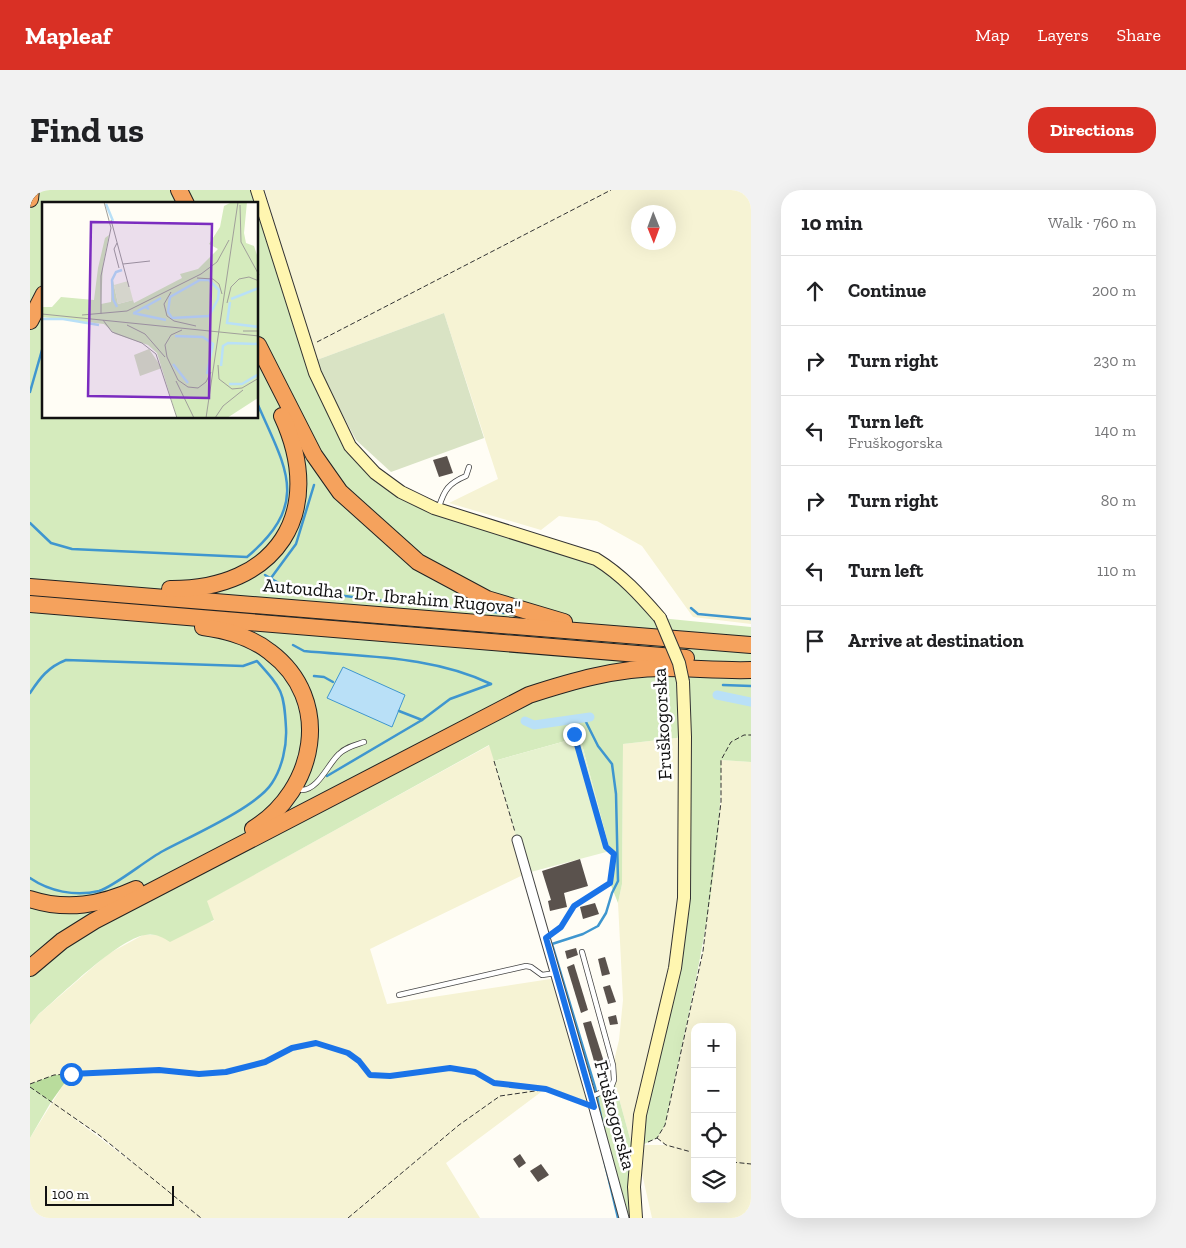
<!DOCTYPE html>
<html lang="en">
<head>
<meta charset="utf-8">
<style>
  body { margin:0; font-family:"Zilla Slab",serif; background:#f2f2f2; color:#202124 }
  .controls { position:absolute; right:15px; bottom:15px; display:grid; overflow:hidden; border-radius:10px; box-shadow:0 5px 20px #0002 }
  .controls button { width:45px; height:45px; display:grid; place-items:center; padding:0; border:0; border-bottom:1px solid #e0e0e0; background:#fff; color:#202124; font:25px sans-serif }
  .compass { position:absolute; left:601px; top:15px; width:45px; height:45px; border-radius:50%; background:#fff; box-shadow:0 5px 20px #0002; rotate:179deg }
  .scale { position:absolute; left:15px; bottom:12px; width:129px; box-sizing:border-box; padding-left:5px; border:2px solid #111; border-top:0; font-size:14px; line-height:18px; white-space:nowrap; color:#111; -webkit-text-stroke:4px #fff; paint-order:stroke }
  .stop { position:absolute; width:15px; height:15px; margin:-11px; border:4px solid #1a73e8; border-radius:50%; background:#fff }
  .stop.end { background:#1a73e8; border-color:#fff; box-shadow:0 1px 5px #0008 }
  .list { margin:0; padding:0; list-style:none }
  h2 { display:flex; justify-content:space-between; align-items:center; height:65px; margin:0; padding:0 20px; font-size:21px }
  h2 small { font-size:16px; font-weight:400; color:#757577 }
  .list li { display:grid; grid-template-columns:32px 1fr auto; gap:15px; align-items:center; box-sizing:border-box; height:70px; padding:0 20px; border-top:1px solid #e0e0e0 }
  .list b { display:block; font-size:19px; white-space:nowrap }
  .list p { margin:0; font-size:16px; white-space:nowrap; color:#757577 }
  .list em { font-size:16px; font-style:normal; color:#757577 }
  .icon { flex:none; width:28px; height:28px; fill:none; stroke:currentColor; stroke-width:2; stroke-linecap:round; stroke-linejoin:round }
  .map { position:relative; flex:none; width:721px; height:1028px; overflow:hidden; border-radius:20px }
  header { display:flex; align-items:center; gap:30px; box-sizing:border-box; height:70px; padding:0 25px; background:#d93025; color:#fff }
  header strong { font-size:24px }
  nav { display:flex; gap:28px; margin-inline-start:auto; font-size:18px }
  .intro { display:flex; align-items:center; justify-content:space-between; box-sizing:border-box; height:120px; padding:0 30px }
  h1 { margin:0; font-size:35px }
  .button { padding:12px 22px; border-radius:20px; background:#d93025; color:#fff; font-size:18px; font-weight:700 }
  main { display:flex; gap:30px; padding:0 30px }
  aside { flex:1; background:#fff; border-radius:20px; box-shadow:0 5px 20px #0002 }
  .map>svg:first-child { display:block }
  .farmland { fill:#f6f3d4; fill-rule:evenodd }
  .green { fill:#d5ebbd }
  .forest { fill:#b9dc9c }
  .cemetery { fill:#d9e3c4 }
  .pitch { fill:#e6f2cf }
  .water { fill:#b9e0f7; stroke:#3f96cf }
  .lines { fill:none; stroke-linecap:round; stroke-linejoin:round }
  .stream { stroke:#3f96cf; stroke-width:2.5 }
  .canal { stroke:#b9e0f7; stroke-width:9 }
  .building { fill:#5a524d }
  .lane-casing { stroke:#444; stroke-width:6 }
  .street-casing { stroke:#444; stroke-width:11 }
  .secondary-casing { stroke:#333; stroke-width:14 }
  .highway-casing { stroke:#222; stroke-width:18 }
  .path { stroke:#333; stroke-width:1; stroke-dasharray:5 2.5; stroke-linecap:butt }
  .lane { stroke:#fff; stroke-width:4.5 }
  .street { stroke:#fff; stroke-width:9 }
  .secondary { stroke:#fff6b0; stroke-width:12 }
  .highway { stroke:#f5a25d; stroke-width:16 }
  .secondary-bridge-casing { stroke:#333; stroke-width:14; stroke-linecap:butt }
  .secondary-bridge { stroke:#fff6b0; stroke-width:12 }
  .route { stroke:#1a73e8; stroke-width:6 }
  .labels { text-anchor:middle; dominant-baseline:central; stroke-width:5; stroke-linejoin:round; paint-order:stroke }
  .street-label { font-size:19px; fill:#111; stroke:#fff }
  .inset-river { fill:none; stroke:#b9e0f7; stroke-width:2.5 }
  .inset-road { fill:none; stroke:#a09f9a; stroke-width:1 }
  .view { fill:#7b2cbf; fill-opacity:0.15; stroke:#7b2cbf; stroke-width:2.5 }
  .inset-edge { fill:none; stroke:#111; stroke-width:2.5 }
</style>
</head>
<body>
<header>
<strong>Mapleaf</strong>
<nav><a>Map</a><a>Layers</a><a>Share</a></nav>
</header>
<div class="intro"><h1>Find us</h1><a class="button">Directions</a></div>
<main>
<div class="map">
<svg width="721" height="1028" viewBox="0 0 721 1028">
  <rect width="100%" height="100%" fill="#fffdf5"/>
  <!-- farmland -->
  <g class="farmland">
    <path d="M235 0H721V434L663 427 612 356 567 331 529 326 511 340 419 313 468 289 414 123 284 171ZM608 22H638V52H608Z"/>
    <path d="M655 547 654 708 606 955H635L627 948 635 935 673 761 691 612V570L721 572V1028H622L606 957 605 967 584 890 583 875 589 850 593 810 588 713 592 694 593 554ZM665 837H702V1009H665Z"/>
    <path d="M460 555 497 683 340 759 357 814 527 788 564 917 515 899 416 973 450 1028H0V948L40 884 24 885 0 894V835L8 825 78 764 113 745H128L184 731 176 711ZM39 925 69 945 104 973H103Z"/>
  </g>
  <!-- green -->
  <g class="green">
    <path d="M0 0H222L227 14H14V228H228V16L315 261 370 305 566 369 630 428 721 437V572L691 570C692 694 660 814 635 935L627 948 610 956 654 708 655 547 593 554 592 694 588 713 580 693 584 665 580 661 550 547 464 571 459 555 177 711 184 730 140 752C132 747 125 743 115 745 88 749 30 806 8 825L0 835Z"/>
    <path d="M584 890 605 967 606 1028H594L561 907 581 898Z"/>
    <path d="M0 897 21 912 0 948Z"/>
  </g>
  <!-- forest -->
  <path class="forest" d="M41 884 21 912 0 897V894L24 885Z"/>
  <!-- cemetery -->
  <path class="cemetery" d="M414 123 454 248 361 282 326 250 284 171Z"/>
  <!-- pitch -->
  <path class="pitch" d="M550 547 580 661 497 683 464 571Z"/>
  <!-- water -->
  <path class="water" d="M313 477 375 505 362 537 297 508Z"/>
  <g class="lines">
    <!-- stream -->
    <g class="stream">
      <path d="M0 202 14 153"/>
      <path d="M0 333 21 353 42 359 217 367C281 313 256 279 228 215"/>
      <path d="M235 385 259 399 371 413 474 423"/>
      <path d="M241 388 266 354 284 295"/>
      <path d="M661 418 668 424 721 429"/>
      <path d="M263 455 274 461C337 467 403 466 461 494"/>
      <path d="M284 486 294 487 303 492"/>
      <path d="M693 495 721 496"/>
      <path d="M0 503C10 488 18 477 36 470L213 476 227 471C252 499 254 501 256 538 257 556 252 578 242 593 227 617 161 646 133 661 116 670 85 696 69 701 45 707 19 701 0 688"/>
      <path d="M369 521 392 530 420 509 461 494"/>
      <path d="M554 528 568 556 582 574 586 604 588 691 582 703 576 723 568 736 553 744 522 754 565 897 575 946"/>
      <path d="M297 586 392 530"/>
      <path d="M572 961 588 1028"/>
    </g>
    <!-- canal -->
    <g class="canal">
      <path d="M687 505 721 512"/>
      <path d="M495 531 504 535 560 527"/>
    </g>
  </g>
  <!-- building -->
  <g class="building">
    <path d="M417 266 423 283 409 287 403 270Z"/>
    <path d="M550 669 558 696 534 703 537 717 520 721 518 711 521 710 512 681Z"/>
    <path d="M565 713 569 724 553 729 550 717Z"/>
    <path d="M546 758 548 765 537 769 535 761Z"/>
    <path d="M575 767 580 784 572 786 568 769Z"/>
    <path d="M544 774 558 820 551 823 537 777Z"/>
    <path d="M580 795 586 812 578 814 573 797Z"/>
    <path d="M586 825 588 834 580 835 578 827Z"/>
    <path d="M561 831 575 875 566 878 553 833Z"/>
    <path d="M490 964 496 973 489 978 483 969Z"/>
    <path d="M511 974 519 985 508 992 500 981Z"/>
  </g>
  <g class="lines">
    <!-- lane casing -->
    <g class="lane-casing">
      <g id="lane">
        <path d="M409 317C414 300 419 293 436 286L439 277"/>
        <path d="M267 597 272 600C288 600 298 574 309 564 316 557 325 555 334 552"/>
        <path d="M552 762 583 875 584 890 581 898 561 907"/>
        <path d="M369 805 496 776 501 777 512 785 526 783"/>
      </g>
    </g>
    <!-- street casing -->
    <g class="street-casing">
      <path id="street" d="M487 650 561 907 594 1028"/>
    </g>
    <!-- secondary casing -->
    <g class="secondary-casing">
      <g id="secondary">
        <path d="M227 0 285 183 320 256 345 283 371 302 404 318 566 369C592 385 610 405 630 428"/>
        <path d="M606 1028 604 997 610 925 645 778 654 708 655 547 653 492"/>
      </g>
    </g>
    <!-- highway casing -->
    <g class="highway-casing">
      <g id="highway">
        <path d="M149 0 156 14"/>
        <path d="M0 9 1 0"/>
        <path d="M0 131 14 104"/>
        <path d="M228 155 284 265 310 302 388 372 457 409 534 432"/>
        <path d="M0 397 721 455"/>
        <path d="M140 399C246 400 297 323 252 226"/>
        <path d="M0 414 656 468"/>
        <path d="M173 437C196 440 221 447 240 462 304 510 286 600 223 639"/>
        <path d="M0 709C37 721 71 715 106 699"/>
        <path d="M0 778 32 751 64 731 499 505C542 491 587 478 633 478 662 478 692 481 721 480"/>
      </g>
    </g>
    <!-- path -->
    <g class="path">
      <path d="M287 152 581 0"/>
      <path d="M464 571 485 642"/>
      <path d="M522 744 531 737 543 716 580 693 584 664 576 657 544 544"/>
      <path d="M0 894 24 885 54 883 129 880 169 884 196 882 235 873 261 858 286 853 318 863 329 871 340 885 360 886 420 878 445 882 464 893 515 899 552 912"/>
      <path d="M0 897 69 945 171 1028"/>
      <path d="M627 948 636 955 665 963"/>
      <path d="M618 952 627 948 635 935 673 761 691 612V570L701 552 714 545H721"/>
      <path d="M702 972 721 974"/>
      <path d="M318 1028 429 935 470 906 512 900"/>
    </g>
    <!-- lane -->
    <use href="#lane" class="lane"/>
    <!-- street -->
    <use href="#street" class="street"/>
    <!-- secondary -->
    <use href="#secondary" class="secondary"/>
    <!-- highway -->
    <use href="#highway" class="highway"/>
    <!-- secondary-bridge casing -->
    <g class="secondary-bridge-casing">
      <path id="secondary-bridge" d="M630 428 649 473 653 492"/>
    </g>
    <!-- secondary-bridge -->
    <use href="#secondary-bridge" class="secondary-bridge"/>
  </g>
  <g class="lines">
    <!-- route -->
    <path class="route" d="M41 884 129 880 169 884 196 882 235 872 262 858 286 853 318 863 329 871 340 885 360 886 420 878 445 882 464 893 516 899 564 917 516 748 531 737 544 716 580 693 584 664 576 657 544 544"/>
  </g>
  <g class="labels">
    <!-- street labels -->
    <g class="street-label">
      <text transform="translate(362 406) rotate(5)">Autoudha "Dr. Ibrahim Rugova"</text>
      <text transform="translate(632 534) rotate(-93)">Fruškogorska</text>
      <text transform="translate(585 925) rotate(75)">Fruškogorska</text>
    </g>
  </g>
  <!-- overview -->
  <g transform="translate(12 12)">
    <rect width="216" height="216" fill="#fffdf5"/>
    <path d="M190 0H205L202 31 204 41 212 44 216 56V196L185 216H135L115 151 106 143 73 132 62 122 0 115V105H10L19 95 52 98 56 66 63 36 67 33 61 63 59 102 69 100 70 74 76 102 91 98 92 101 140 76 138 72 156 67 176 47 167 42 178 25 182 4Z" fill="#d5ebbd"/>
    <path d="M107 147 120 166 98 174 92 153Z" fill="#d9e3c4"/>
    <path d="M86 79 91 98 76 102 72 83Z" fill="#e6f2cf"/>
    <path class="inset-river" d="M64 2 71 19M158 78H167L177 88 176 97 167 114 130 116 126 110 128 95ZM189 97 217 86M188 100 185 121 217 125M75 105 71 97 70 78 74 70 80 68M103 105 119 96M91 111 124 118M92 111 103 105 107 107M0 117H21L57 123M133 134 161 135 171 142 165 172M131 162 146 181M179 164 181 144 186 141 217 142M187 182H200L217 172"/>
    <path class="inset-road" d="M198 3 199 40 217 73M69 18 87 85M75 41 72 47 77 66M81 62 108 59M155 76 171 77 177 82 180 92M129 90 122 102 125 114 132 119 154 124M185 101 189 85 197 77 207 75 217 79M0 112 217 134M59 112V74L69 26 62 0M40 113 85 109 159 72 175 60 187 38M61 118 70 130 100 141 114 152 135 216M85 123 103 132 123 155M140 128 129 133 123 143 125 155 136 178 146 185 156 186 164 180 169 170M201 129H217M176 163 177 177 190 187 200 186 217 176M134 179 152 216M164 216 196 0M173 216 181 204 201 188"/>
    <path class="view" d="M49 20 170 22 167 196 46 194Z"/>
    <rect width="216" height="216" class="inset-edge"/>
  </g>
</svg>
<div class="controls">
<button>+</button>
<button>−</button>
<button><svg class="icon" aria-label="locate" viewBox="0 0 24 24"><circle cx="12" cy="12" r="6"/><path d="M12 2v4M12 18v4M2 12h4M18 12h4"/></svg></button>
<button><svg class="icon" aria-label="layers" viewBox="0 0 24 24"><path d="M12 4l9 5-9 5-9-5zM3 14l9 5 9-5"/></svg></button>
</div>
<svg class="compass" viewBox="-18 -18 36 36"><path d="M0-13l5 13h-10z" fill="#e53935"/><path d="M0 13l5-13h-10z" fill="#757577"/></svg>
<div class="scale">100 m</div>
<div class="stop" style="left:41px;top:884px"></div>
<div class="stop end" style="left:544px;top:544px"></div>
</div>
<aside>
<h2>10 min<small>Walk · 760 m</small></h2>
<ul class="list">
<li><svg class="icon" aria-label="ahead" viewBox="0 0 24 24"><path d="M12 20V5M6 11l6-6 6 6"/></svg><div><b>Continue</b></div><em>200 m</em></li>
<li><svg class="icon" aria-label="right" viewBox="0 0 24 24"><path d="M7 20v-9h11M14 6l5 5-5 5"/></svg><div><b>Turn right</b></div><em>230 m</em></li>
<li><svg class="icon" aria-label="left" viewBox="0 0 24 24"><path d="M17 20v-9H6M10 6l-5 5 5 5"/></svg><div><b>Turn left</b><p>Fruškogorska</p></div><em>140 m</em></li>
<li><svg class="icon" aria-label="right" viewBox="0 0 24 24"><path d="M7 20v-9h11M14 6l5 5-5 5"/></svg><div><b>Turn right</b></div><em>80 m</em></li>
<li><svg class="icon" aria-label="left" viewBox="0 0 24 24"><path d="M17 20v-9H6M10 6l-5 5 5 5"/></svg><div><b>Turn left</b></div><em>110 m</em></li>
<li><svg class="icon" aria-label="arrive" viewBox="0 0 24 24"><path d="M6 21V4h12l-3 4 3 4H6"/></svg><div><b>Arrive at destination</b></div></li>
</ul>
</aside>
</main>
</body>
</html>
